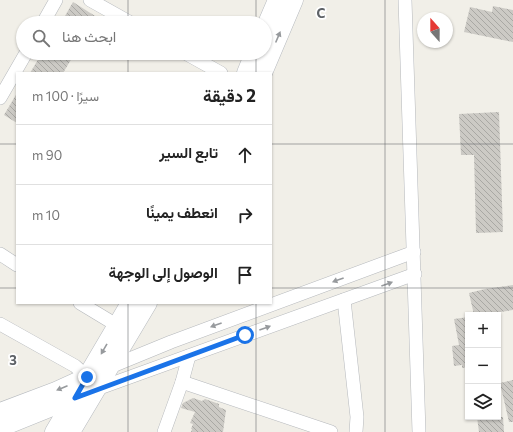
<!DOCTYPE html>
<html lang="ar">
<head>
<meta charset="utf-8">
<style>
  body { margin:0; font-family:Commissioner,Vazirmatn,sans-serif; background:#f2f2f2; color:#222; direction:rtl }
  .controls { position:absolute; right:12px; bottom:12px; display:grid; overflow:hidden; border-radius:0px; box-shadow:0 1px 3px #0004 }
  .controls button { width:36px; height:36px; display:grid; place-items:center; padding:0; border:0; border-bottom:1px solid #e0e0e0; background:#fff; color:#222; font:20px sans-serif }
  .compass { position:absolute; left:417px; top:12px; width:36px; height:36px; border-radius:50%; background:#fff; box-shadow:0 1px 3px #0004; rotate:339deg }
  .stop { position:absolute; width:12px; height:12px; margin:-9px; border:3px solid #1a73e8; border-radius:50%; background:#fff }
  .stop.end { background:#1a73e8; border-color:#fff; box-shadow:0 1px 4px #0008 }
  .list { margin:0; padding:0; list-style:none }
  h2 { display:flex; justify-content:space-between; align-items:center; height:52px; margin:0; padding:0 16px; font-size:17px }
  h2 small { font-size:13px; font-weight:400; color:#767676 }
  .list li { display:grid; grid-template-columns:26px 1fr auto; gap:12px; align-items:center; box-sizing:border-box; height:60px; padding:0 16px; border-top:1px solid #e0e0e0 }
  .list b { display:block; font-size:15px; white-space:nowrap }
  .list em { font-size:13px; font-style:normal; color:#767676 }
  .icon { flex:none; width:22px; height:22px; fill:none; stroke:currentColor; stroke-width:2; stroke-linecap:round; stroke-linejoin:round }
  .map { position:relative; flex:none; width:513px; height:432px; overflow:hidden; direction:ltr }
  .search { position:absolute; background:#fff; box-shadow:0 1px 3px #0004; left:16px; top:16px; width:256px; height:44px; display:flex; align-items:center; gap:10px; box-sizing:border-box; padding:0 14px; border-radius:22px; color:#767676; font-size:15px }
  .panel { position:absolute; background:#fff; box-shadow:0 1px 3px #0004; left:16px; top:72px; width:256px; height:232px; border-radius:0px; direction:rtl }
  .map>svg:first-child { display:block }
  .building { fill:url(#building-back-hatch) }
  .lines { fill:none; stroke-linecap:round; stroke-linejoin:round }
  .street-casing { stroke:#b5b8bc; stroke-width:14 }
  .secondary-casing { stroke:#b6babf; stroke-width:19 }
  .street { stroke:#fff; stroke-width:13 }
  .secondary { stroke:#fff; stroke-width:18 }
  .oneway { fill:#979a9d }
  .route { stroke:#1a73e8; stroke-width:5 }
  .grid { fill:none; stroke:#5f6368; stroke-width:1; stroke-opacity:0.55 }
  .grid-label { font-size:13px; text-anchor:middle; font-weight:bold; fill:#5f6368; stroke:#fff; stroke-width:3.5; stroke-linejoin:round; paint-order:stroke }
</style>
</head>
<body>
<div class="map">
<svg width="513" height="432" viewBox="0 0 513 432">
  <defs>
    <pattern id="building-back-hatch" width="6" height="6" patternUnits="userSpaceOnUse"><rect width="6" height="6" fill="#cccac5"/><path d="M-1 5l2 2M0 0l6 6M5-1l2 2" fill="none" stroke="#a9a8a4"/></pattern>
  </defs>
  <rect width="100%" height="100%" fill="#f1efe8"/>
  <!-- building -->
  <g class="building">
    <path d="M73 2 106 23H61Z"/>
    <path d="M493 6 513 10V42L464 32 470 7 492 12Z"/>
    <path d="M42 53H75L63 73H30Z"/>
    <path d="M17 93V123L4 115Z"/>
    <path d="M499 112 503 232 476 233 474 155H461L459 114Z"/>
    <path d="M513 285V310L483 315H474L469 293 485 289Z"/>
    <path d="M468 317V367L462 368V365L454 366 452 346 459 345 454 319Z"/>
    <path d="M513 380V422H509L500 383Z"/>
    <path d="M193 398 202 401 205 399 219 404V407L226 410 223 432H191L192 429H191L193 424 190 423 195 412 181 408 183 403Z"/>
    <path d="M477 417H503L504 432H479Z"/>
  </g>
  <g class="lines">
    <!-- street casing -->
    <g class="street-casing">
      <g id="street">
        <path d="M90 0 131 23"/>
        <path d="M405 0 419 432"/>
        <path d="M43 23 56 0"/>
        <path d="M185 53 221 73"/>
        <path d="M0 98 26 53"/>
        <path d="M0 254 17 265"/>
        <path d="M344 300 357 417 356 432"/>
        <path d="M80 303 123 329"/>
        <path d="M0 324 75 366 87 377"/>
        <path d="M110 367 171 342 414 252"/>
        <path d="M182 382 331 432"/>
        <path d="M97 389 415 274"/>
        <path d="M164 432 182 382 189 356"/>
      </g>
    </g>
    <!-- secondary casing -->
    <g class="secondary-casing">
      <g id="secondary">
        <path d="M265 28 277 0"/>
        <path d="M246 73 254 53"/>
        <path d="M263 73 294 0"/>
        <path d="M0 412 56 391 89 376"/>
        <path d="M0 428 77 397"/>
        <path d="M54 432 130 303"/>
        <path d="M71 432 148 303"/>
      </g>
    </g>
    <!-- street -->
    <use href="#street" class="street"/>
    <!-- secondary -->
    <use href="#secondary" class="secondary"/>
  </g>
  <!-- one-way arrows -->
  <defs><path id="oneway-solid" d="M-6-.8H1V-3.2L6.5 0L1 3.2V.8H-6Z"/></defs>
  <g class="oneway">
    <use href="#oneway-solid" transform="translate(278 37) rotate(-67)"/>
    <use href="#oneway-solid" transform="translate(338 280) rotate(160)"/>
    <use href="#oneway-solid" transform="translate(387 284) rotate(-20)"/>
    <use href="#oneway-solid" transform="translate(216 325) rotate(160)"/>
    <use href="#oneway-solid" transform="translate(265 328) rotate(-20)"/>
    <use href="#oneway-solid" transform="translate(104 349) rotate(120)"/>
    <use href="#oneway-solid" transform="translate(62 388) rotate(157)"/>
  </g>
  <g class="lines">
    <!-- route -->
    <path class="route" d="M87 377 75 398 245 335"/>
  </g>
  <!-- grid -->
  <path class="grid" d="M128 0V23M256 0V23M385 0V432M128 53V73M256 53V73M0 144H17M271 144H513M0 288H17M271 288H513M128 303V432M256 303V432"/>
  <g class="grid-label">
    <text x="321" y="18">C</text>
    <text x="13" y="365">3</text>
  </g>
</svg>
<div class="controls">
<button>+</button>
<button>−</button>
<button><svg class="icon" aria-label="layers" viewBox="0 0 24 24"><path d="M12 4l9 5-9 5-9-5zM3 14l9 5 9-5"/></svg></button>
</div>
<svg class="compass" viewBox="-18 -18 36 36"><path d="M0-13l5 13h-10z" fill="#e53935"/><path d="M0 13l5-13h-10z" fill="#767676"/></svg>
<div class="stop" style="left:245px;top:335px"></div>
<div class="stop end" style="left:87px;top:377px"></div>
<div class="search"><svg class="icon" aria-label="search" viewBox="0 0 24 24"><circle cx="10" cy="10" r="6"/><path d="M15 15l6 6"/></svg>ابحث هنا</div>
<section class="panel">
<h2>2 دقيقة<small>سيرًا · 100 m</small></h2>
<ul class="list">
<li><svg class="icon" aria-label="ahead" viewBox="0 0 24 24"><path d="M12 20V5M6 11l6-6 6 6"/></svg><div><b>تابع السير</b></div><em>90 m</em></li>
<li><svg class="icon" aria-label="right" viewBox="0 0 24 24"><path d="M7 20v-9h11M14 6l5 5-5 5"/></svg><div><b>انعطف يمينًا</b></div><em>10 m</em></li>
<li><svg class="icon" aria-label="arrive" viewBox="0 0 24 24"><path d="M6 21V4h12l-3 4 3 4H6"/></svg><div><b>الوصول إلى الوجهة</b></div></li>
</ul>
</section>
</div>
</body>
</html>
